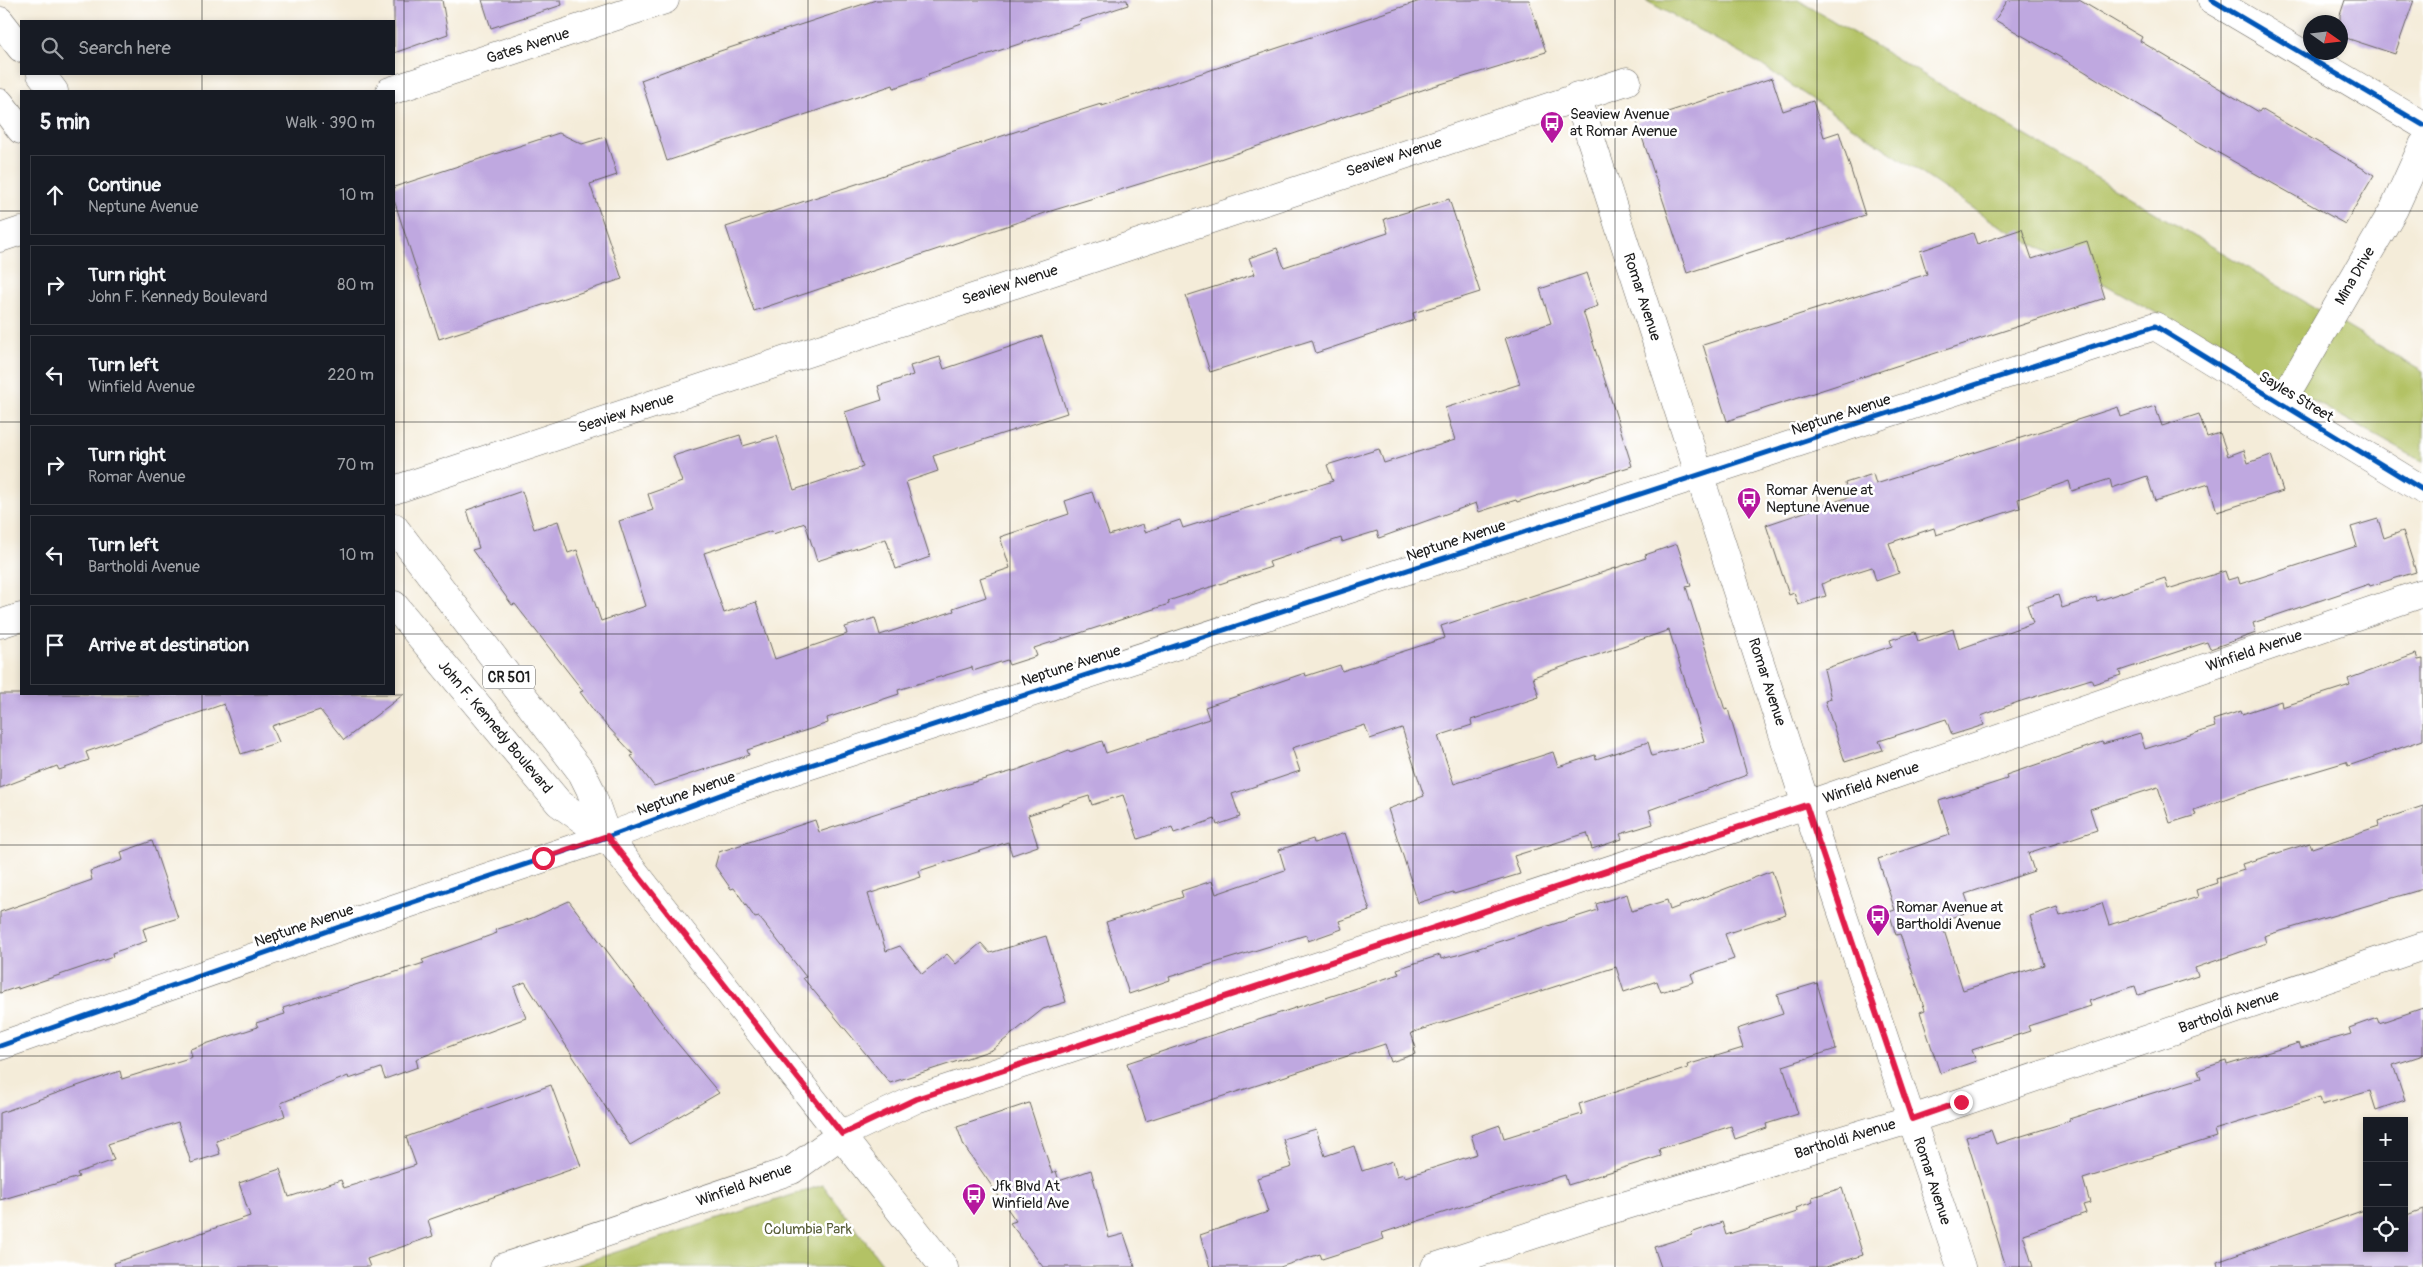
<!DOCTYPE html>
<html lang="en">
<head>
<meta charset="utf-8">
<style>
  body { margin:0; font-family:Pangolin,sans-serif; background:#20242c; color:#f1f3f6 }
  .controls { position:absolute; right:15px; bottom:15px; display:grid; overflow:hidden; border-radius:0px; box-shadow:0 2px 8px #0003 }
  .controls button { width:45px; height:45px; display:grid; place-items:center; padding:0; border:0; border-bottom:1px solid #363941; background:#171b24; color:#f1f3f6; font:25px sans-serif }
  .compass { position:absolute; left:2303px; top:15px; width:45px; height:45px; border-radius:50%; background:#171b24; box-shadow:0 2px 8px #0003; rotate:104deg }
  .stop { position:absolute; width:15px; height:15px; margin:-11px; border:4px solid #e11d48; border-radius:50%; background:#fff }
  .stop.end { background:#e11d48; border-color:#fff; box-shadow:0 1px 5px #0008 }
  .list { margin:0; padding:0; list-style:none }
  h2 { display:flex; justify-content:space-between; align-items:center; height:65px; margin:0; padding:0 20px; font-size:21px }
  h2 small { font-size:16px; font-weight:400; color:#9ea1a6 }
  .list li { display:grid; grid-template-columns:32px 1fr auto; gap:15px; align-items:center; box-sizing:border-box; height:80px; margin:0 10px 10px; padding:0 10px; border:1px solid #363941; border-radius:0px }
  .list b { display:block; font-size:19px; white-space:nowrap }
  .list p { margin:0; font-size:16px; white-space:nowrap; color:#9ea1a6 }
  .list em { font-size:16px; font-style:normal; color:#9ea1a6 }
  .icon { flex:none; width:28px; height:28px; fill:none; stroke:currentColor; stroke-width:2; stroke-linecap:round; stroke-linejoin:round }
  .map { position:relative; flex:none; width:2423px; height:1267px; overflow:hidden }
  .search { position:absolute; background:#171b24; box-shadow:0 2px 8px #0003; left:20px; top:20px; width:375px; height:55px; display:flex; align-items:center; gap:12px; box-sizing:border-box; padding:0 18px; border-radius:0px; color:#9ea1a6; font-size:19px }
  .panel { position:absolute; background:#171b24; box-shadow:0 2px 8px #0003; left:20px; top:90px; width:375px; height:605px; border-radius:0px }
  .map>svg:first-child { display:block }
  .green { fill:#b3c265; stroke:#686f40 }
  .building { fill:#bfa8e0; fill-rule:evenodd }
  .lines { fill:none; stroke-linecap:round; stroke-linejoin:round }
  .minor-casing { stroke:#68655e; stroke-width:29 }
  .major-casing { stroke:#68655e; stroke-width:29 }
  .minor { stroke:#fff; stroke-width:28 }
  .major { stroke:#fff; stroke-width:28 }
  .cycleway-casing { stroke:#fff; stroke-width:8 }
  .cycleway { stroke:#0057b8; stroke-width:5 }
  .route { stroke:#e11d48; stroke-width:6 }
  .grid { fill:none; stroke:#1c1c1c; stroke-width:1; stroke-opacity:0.55 }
  .labels { text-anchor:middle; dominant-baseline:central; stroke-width:5; stroke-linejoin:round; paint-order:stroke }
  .shield { fill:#fff; stroke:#606060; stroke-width:1 }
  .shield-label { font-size:14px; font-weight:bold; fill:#1c1c1c }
  .street-label { font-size:15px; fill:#1c1c1c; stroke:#fff }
  .poi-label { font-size:15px; fill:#1c1c1c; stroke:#fff; text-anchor:start }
  .park-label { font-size:15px; fill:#585e39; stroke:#fff }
</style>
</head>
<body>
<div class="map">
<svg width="2423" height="1267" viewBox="0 0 2423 1267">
  <rect width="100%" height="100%" fill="#fff"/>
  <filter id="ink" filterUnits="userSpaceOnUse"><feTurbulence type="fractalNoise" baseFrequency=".02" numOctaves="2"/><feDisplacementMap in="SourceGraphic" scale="10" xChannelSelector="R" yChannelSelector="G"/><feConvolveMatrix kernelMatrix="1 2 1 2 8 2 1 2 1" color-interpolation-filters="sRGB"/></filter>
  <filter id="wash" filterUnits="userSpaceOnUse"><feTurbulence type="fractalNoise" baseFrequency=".0096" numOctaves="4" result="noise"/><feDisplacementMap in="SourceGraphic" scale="20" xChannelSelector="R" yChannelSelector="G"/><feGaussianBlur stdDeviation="1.12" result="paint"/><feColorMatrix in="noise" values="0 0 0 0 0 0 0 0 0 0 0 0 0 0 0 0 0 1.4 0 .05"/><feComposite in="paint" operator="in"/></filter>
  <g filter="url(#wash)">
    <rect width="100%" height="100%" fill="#f4ecd9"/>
    <!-- green -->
    <g class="green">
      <path d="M1645 0H1798L2423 372V462L1995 223 1760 64Z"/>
      <path d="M823 1185 885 1267H570Z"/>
    </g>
    <g id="blocks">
      <!-- building -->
      <g class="building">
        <path d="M394 0H442L448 34 394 53Z"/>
        <path d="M482 0H561L562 5 491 28Z"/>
        <path d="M876 0H1127L1128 5 1079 21 1080 24 928 74 929 76 894 88 893 85 667 161 641 80 714 53Z"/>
        <path d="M1423 0H1529L1546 52 1431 87 1208 163 1051 211 754 311 726 227 1063 116 1101 104 1102 106Z"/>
        <path d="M2008 0H2079L2142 37 2140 41 2259 112 2261 109 2374 175 2345 224 2199 142 2084 71 1995 20Z"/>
        <path d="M2345 0H2414L2395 54 2340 36V15Z"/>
        <path d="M1772 78 1783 111 1813 101 1824 137 1839 132 1865 215 1687 273 1637 122Z"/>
        <path d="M559 133 582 144 605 137 617 175 590 184 622 279 439 339 394 200V187Z"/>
        <path d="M1449 199 1480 292 1413 313 1415 320 1316 353 1312 340 1210 372 1186 296 1255 274 1249 258 1277 248 1284 267 1388 233 1384 219Z"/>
        <path d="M2022 229 2032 259 2087 241 2105 298 1727 421 1703 345 1927 274 1920 251 1973 233 1977 244Z"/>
        <path d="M1587 273 1598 306 1583 311 1632 466 1517 502 1516 500 1479 512 1476 503 1379 538 1377 531 1342 542 1341 538 1269 562 1271 567 1168 601 1169 604 1034 648 1037 656 1009 665 1007 660 973 671 972 667 898 690 899 694 827 718 828 723 747 750 749 755 654 786 631 756 634 755 597 715 580 692 583 691 515 604 512 605 472 550 479 548 467 510 522 491 534 529 558 521 568 553 577 550 601 621 646 606 619 521 653 510 648 494 682 482 673 456 740 435 743 446 777 436 794 490 863 467 845 412 882 400 878 386 913 375 910 366 940 357 944 369 1042 336 1067 413 933 456 938 471 906 482 930 557 896 569 886 539 817 561 805 523 773 534 772 531 704 553 724 613 756 602 775 659 847 634 845 627 875 618 880 635 954 611 953 608 986 597 980 578 1010 568 1000 537 1069 514 1065 501 1092 492 1096 504 1098 503 1109 535 1143 524 1145 532 1180 520 1183 528 1333 481 1327 465 1379 449 1384 463 1455 440 1445 408 1520 384 1505 338 1551 323 1540 289Z"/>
        <path d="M2155 406 2162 426 2199 414 2207 437 2220 433 2228 456 2244 450 2248 463 2271 455 2283 491 2217 512 2209 484 2155 501 2147 476 2112 488 2110 479 2072 491 2069 481 2018 499 2020 508 1936 535 1934 528 1889 543 1899 573 1876 581 1872 567 1828 581 1822 584 1826 596 1798 605 1794 593 1789 595 1766 525 1849 497 1845 483 1873 474 1876 484 2118 407 2121 417Z"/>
        <path d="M2378 519 2384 538 2403 531 2416 572 2370 586 2369 584 2253 623 2256 633 2210 649 2207 642 2119 671 2121 675 2093 684 2091 679 2018 702 1981 716 1984 725 1952 735 1946 719 1879 741 1883 750 1845 762 1825 701 1831 699 1824 669 1892 646 1890 640 1915 632 1918 641 1953 629 1959 649 2033 623 2027 605 2058 595 2062 608 2096 597 2097 601 2165 578 2168 589 2225 571 2228 580 2238 577 2240 584 2357 546 2351 527Z"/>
        <path d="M1677 544 1691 586 1686 587 1725 710 1728 709 1747 775 1649 810 1653 824 1620 834 1622 839 1592 849 1587 833 1514 856 1520 874 1454 894 1453 892 1418 903 1388 809 1424 796 1402 728 1370 739 1365 725 1292 748 1300 771 1232 794 1240 817 1217 825 1215 819 1174 833 1172 827 1138 839 1123 795 1092 805 1089 796 1028 815 1038 846 1012 855 1008 842 919 871 921 877 868 894 886 951 900 946 922 974 947 954 956 964 981 943 990 953 1046 936 1066 1002 1043 1009 992 1050 890 1083 803 978 806 977 771 932 759 917 755 918 734 888 731 889 715 866 719 852 815 820 819 832 957 787 1017 770 1069 750 1070 752 1102 741 1106 753 1209 719 1205 707 1305 673 1306 676 1340 665 1342 671 1445 638 1441 626 1646 558 1645 555ZM1669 630 1704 741 1652 756 1648 742 1596 759 1595 755 1558 767 1553 752 1454 784 1438 736 1472 725 1471 720 1539 697 1533 677Z"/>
        <path d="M2416 654 2418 660 2423 659V740L2348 766 2346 762 2236 795 2194 810 2196 815 2170 823 2158 787 2090 809 2097 830 2028 853 2034 871 1965 894 1971 911 1941 921 1963 990 2044 965 2030 916 2057 907 2060 916 2102 903 2109 925 2198 897 2196 890 2217 883 2216 879 2244 870 2242 864 2310 843 2312 848 2379 826 2378 821 2423 806V889L2264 936 2266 943 2195 968 2198 976 2138 995 2135 986 2089 1001 2091 1006 2028 1026 2030 1031 1972 1050 1976 1061 1940 1073 1920 1012 1925 1010 1900 934 1896 935 1889 912 1895 910 1878 859 1950 835 1939 801 2007 779 2006 775 2102 742 2103 744 2140 733 2145 749 2215 727 2213 720 2241 711 2242 714 2281 701 2282 707 2350 685 2348 679Z"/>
        <path d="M0 694H404L344 740 320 710 272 726 279 742 241 754 224 704 86 752 89 760 59 770 57 766 0 788Z"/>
        <path d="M1345 833 1370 911 1339 921 1342 929 1308 941 1306 935 1169 977 1170 980 1129 994 1106 922 1183 897 1181 891 1212 881 1216 894 1285 870 1279 850 1313 839 1314 843Z"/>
        <path d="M152 841 178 918 143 929 147 941 112 953 113 957 18 989V987L0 993V912L92 880 90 871 123 860 121 852Z"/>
        <path d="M1772 871 1786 914 1725 934 1734 959 1691 974 1694 982 1661 992 1657 981 1624 992 1616 967 1411 1033 1416 1048 1413 1049 1415 1054 1391 1062 1385 1044 1146 1121 1127 1063 1399 974 1397 969 1440 955 1441 959 1457 955 1598 910 1596 904 1627 894 1632 911 1667 900 1670 910Z"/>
        <path d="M569 901 673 1038 719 1093 630 1145 525 982 514 987 526 1018 416 1059 418 1067 385 1079 381 1068 349 1079 348 1076 281 1103 285 1116 216 1141 220 1154 191 1163 178 1122 108 1144 114 1160 77 1173 79 1177 0 1200V1113L120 1071 122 1079 192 1057 190 1049 258 1027 256 1023 285 1014 283 1008 424 963 422 960 497 933 495 930 532 918Z"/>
        <path d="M1817 983 1836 1049 1783 1066 1798 1114 1766 1124 1767 1128 1735 1139 1731 1126 1659 1149 1661 1156 1568 1185 1565 1175 1491 1197 1382 1233 1384 1239 1322 1259 1320 1254 1280 1267H1210L1200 1235 1268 1212 1257 1178 1292 1167 1283 1139 1316 1129 1325 1156 1354 1146 1362 1171 1393 1161 1397 1176 1404 1174 1405 1177 1477 1154 1471 1135 1500 1125 1504 1138 1582 1114 1579 1104 1688 1068 1687 1065 1743 1048 1737 1029 1783 1014 1777 995Z"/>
        <path d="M2423 1008V1055L2393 1065 2405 1100 2376 1110 2370 1091 2322 1105 2320 1097 2214 1130 2216 1137 2083 1179 2090 1203 2083 1205 2086 1213 2023 1234 2033 1267H2006L1966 1137 1991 1130 1996 1144 2070 1121 2069 1119 2201 1078 2198 1070 2226 1061 2227 1065 2299 1043 2301 1048 2351 1034 2349 1028 2377 1018 2379 1023Z"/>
        <path d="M551 1085 581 1166 428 1220 433 1236 367 1259 370 1267H115L114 1263 250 1216 239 1183 280 1169 289 1197 341 1180 344 1188 416 1165 406 1137Z"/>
        <path d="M1029 1103 1052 1173 1056 1171 1059 1181 1091 1170 1109 1238 1124 1234 1135 1267H1043L1010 1223 1016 1221 964 1146 957 1127Z"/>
        <path d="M1842 1188 1863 1255 1826 1267H1661L1654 1247 1692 1235 1691 1233 1722 1222 1726 1235 1797 1212 1796 1208 1813 1202 1812 1197Z"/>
        <path d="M2367 1209V1248H2404V1216L2423 1209V1267H2218L2217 1262Z"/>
      </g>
    </g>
  </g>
  <g filter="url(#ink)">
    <use href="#blocks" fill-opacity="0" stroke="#68655e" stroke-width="1"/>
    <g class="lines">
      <!-- minor casing -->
      <g class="minor-casing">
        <g id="minor">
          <path d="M2212 0 2423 125"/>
          <path d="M390 91 665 0"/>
          <path d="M1577 96 1806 805 1961 1267"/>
          <path d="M0 238 21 231"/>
          <path d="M2281 403 2394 209 2423 145"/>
          <path d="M394 490 1627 81"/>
          <path d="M0 624 21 617"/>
          <path d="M0 1046 339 927 607 837 737 789 2155 326 2423 490"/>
          <path d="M504 1267 792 1170 842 1134 916 1099 1806 805 2423 593"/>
          <path d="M1435 1267 1597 1214 1912 1119 2423 946"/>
        </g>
      </g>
      <!-- major casing -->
      <g class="major-casing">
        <g id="major">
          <path d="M0 21 21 48"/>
          <path d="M41 74 54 91"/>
          <path d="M0 103 21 130"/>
          <path d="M394 527 582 773 590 789 607 837"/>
          <path d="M394 605 559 803 607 837 944 1267"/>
        </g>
      </g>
      <!-- minor -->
      <use href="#minor" class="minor"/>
      <!-- major -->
      <use href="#major" class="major"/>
      <!-- cycleway casing -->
      <g class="cycleway-casing">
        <g id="cycleway">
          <path d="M2212 0 2423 125"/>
          <path d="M0 1046 339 927 607 837 737 789 2155 326 2423 490"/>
        </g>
      </g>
      <!-- cycleway -->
      <use href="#cycleway" class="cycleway"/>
    </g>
  </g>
  <g class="lines" filter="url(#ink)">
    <!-- route -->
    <path class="route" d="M543 858 607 836 842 1134 916 1099 1806 805 1912 1119 1961 1102"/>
  </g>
  <!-- grid -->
  <path class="grid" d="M202 0V21M404 0V1267M606 0V1267M808 0V1267M1010 0V1267M1212 0V1267M1413 0V1267M1615 0V1267M1817 0V1267M2019 0V1267M2221 0V1267M202 74V91M0 211H21M394 211H2423M0 422H21M394 422H2423M0 634H21M394 634H2423M202 694V1267M0 845H2423M0 1056H2423"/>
  <!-- icons -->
  <defs>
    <g id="bus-pin" transform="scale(1.25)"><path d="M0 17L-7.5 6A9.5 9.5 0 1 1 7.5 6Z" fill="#b5179e" stroke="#fff"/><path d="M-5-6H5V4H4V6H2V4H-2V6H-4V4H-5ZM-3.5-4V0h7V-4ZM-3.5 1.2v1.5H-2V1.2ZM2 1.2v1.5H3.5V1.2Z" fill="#fff"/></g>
  </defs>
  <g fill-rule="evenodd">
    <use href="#bus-pin" x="1552" y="123"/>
    <use href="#bus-pin" x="1749" y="499"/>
    <use href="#bus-pin" x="1878" y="916"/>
    <use href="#bus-pin" x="974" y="1195"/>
  </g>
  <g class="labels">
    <!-- shield labels -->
    <rect class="shield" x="483" y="665.5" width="52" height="23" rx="4"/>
    <g class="shield-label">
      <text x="509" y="677">CR 501</text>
    </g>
    <!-- street labels -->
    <g class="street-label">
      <text transform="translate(528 46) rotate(-18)">Gates Avenue</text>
      <text transform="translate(1394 157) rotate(-18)">Seaview Avenue</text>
      <text transform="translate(2355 276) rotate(-60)">Mina Drive</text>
      <text transform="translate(1010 285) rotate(-18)">Seaview Avenue</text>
      <text transform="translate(1642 297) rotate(72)">Romar Avenue</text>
      <text transform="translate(2296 397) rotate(31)">Sayles Street</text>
      <text transform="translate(626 413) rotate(-18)">Seaview Avenue</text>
      <text transform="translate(1841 415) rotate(-18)">Neptune Avenue</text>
      <text transform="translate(1456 541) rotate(-18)">Neptune Avenue</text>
      <text transform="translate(2254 651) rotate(-19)">Winfield Avenue</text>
      <text transform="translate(1071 666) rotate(-18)">Neptune Avenue</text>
      <text transform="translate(1767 682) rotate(72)">Romar Avenue</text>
      <text transform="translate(495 727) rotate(50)">John F. Kennedy Boulevard</text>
      <text transform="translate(1871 783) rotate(-19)">Winfield Avenue</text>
      <text transform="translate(686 794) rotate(-20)">Neptune Avenue</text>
      <text transform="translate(304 926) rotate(-19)">Neptune Avenue</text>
      <text transform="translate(2229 1012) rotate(-19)">Bartholdi Avenue</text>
      <text transform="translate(1845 1139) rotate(-17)">Bartholdi Avenue</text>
      <text transform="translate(1932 1181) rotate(72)">Romar Avenue</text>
      <text transform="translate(744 1185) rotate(-20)">Winfield Avenue</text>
    </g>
    <!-- poi labels -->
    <g class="poi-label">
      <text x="1570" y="114">Seaview Avenue<tspan x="1570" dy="17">at Romar Avenue</tspan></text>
      <text x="1766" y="490">Romar Avenue at<tspan x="1766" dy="17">Neptune Avenue</tspan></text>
      <text x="1896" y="907">Romar Avenue at<tspan x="1896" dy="17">Bartholdi Avenue</tspan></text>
      <text x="992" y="1186">Jfk Blvd At<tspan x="992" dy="17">Winfield Ave</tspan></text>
    </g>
    <!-- park labels -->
    <g class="park-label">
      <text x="808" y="1229">Columbia Park</text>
    </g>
  </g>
</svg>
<div class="controls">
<button>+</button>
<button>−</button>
<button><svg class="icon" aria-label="locate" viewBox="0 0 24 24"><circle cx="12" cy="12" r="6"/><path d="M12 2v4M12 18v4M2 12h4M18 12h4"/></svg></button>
</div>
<svg class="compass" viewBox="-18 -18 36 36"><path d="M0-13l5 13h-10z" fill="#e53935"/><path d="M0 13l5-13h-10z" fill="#9ea1a6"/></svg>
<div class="stop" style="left:543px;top:858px"></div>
<div class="stop end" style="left:1961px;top:1102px"></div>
<div class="search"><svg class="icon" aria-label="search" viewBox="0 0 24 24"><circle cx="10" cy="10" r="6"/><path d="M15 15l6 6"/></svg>Search here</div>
<section class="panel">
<h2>5 min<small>Walk · 390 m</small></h2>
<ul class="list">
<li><svg class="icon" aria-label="ahead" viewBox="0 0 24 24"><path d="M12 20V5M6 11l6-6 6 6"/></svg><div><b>Continue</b><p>Neptune Avenue</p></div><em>10 m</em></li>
<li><svg class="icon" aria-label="right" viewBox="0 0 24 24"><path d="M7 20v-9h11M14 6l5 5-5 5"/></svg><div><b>Turn right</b><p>John F. Kennedy Boulevard</p></div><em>80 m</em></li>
<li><svg class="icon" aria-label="left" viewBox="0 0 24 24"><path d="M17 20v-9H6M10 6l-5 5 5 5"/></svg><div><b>Turn left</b><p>Winfield Avenue</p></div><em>220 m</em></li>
<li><svg class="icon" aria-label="right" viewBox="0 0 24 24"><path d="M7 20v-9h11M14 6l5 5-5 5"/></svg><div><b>Turn right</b><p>Romar Avenue</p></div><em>70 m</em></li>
<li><svg class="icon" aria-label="left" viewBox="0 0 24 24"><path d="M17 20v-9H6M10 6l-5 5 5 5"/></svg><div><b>Turn left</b><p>Bartholdi Avenue</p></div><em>10 m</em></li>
<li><svg class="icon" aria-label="arrive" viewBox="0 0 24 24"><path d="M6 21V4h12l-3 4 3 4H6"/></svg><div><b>Arrive at destination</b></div></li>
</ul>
</section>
</div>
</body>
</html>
